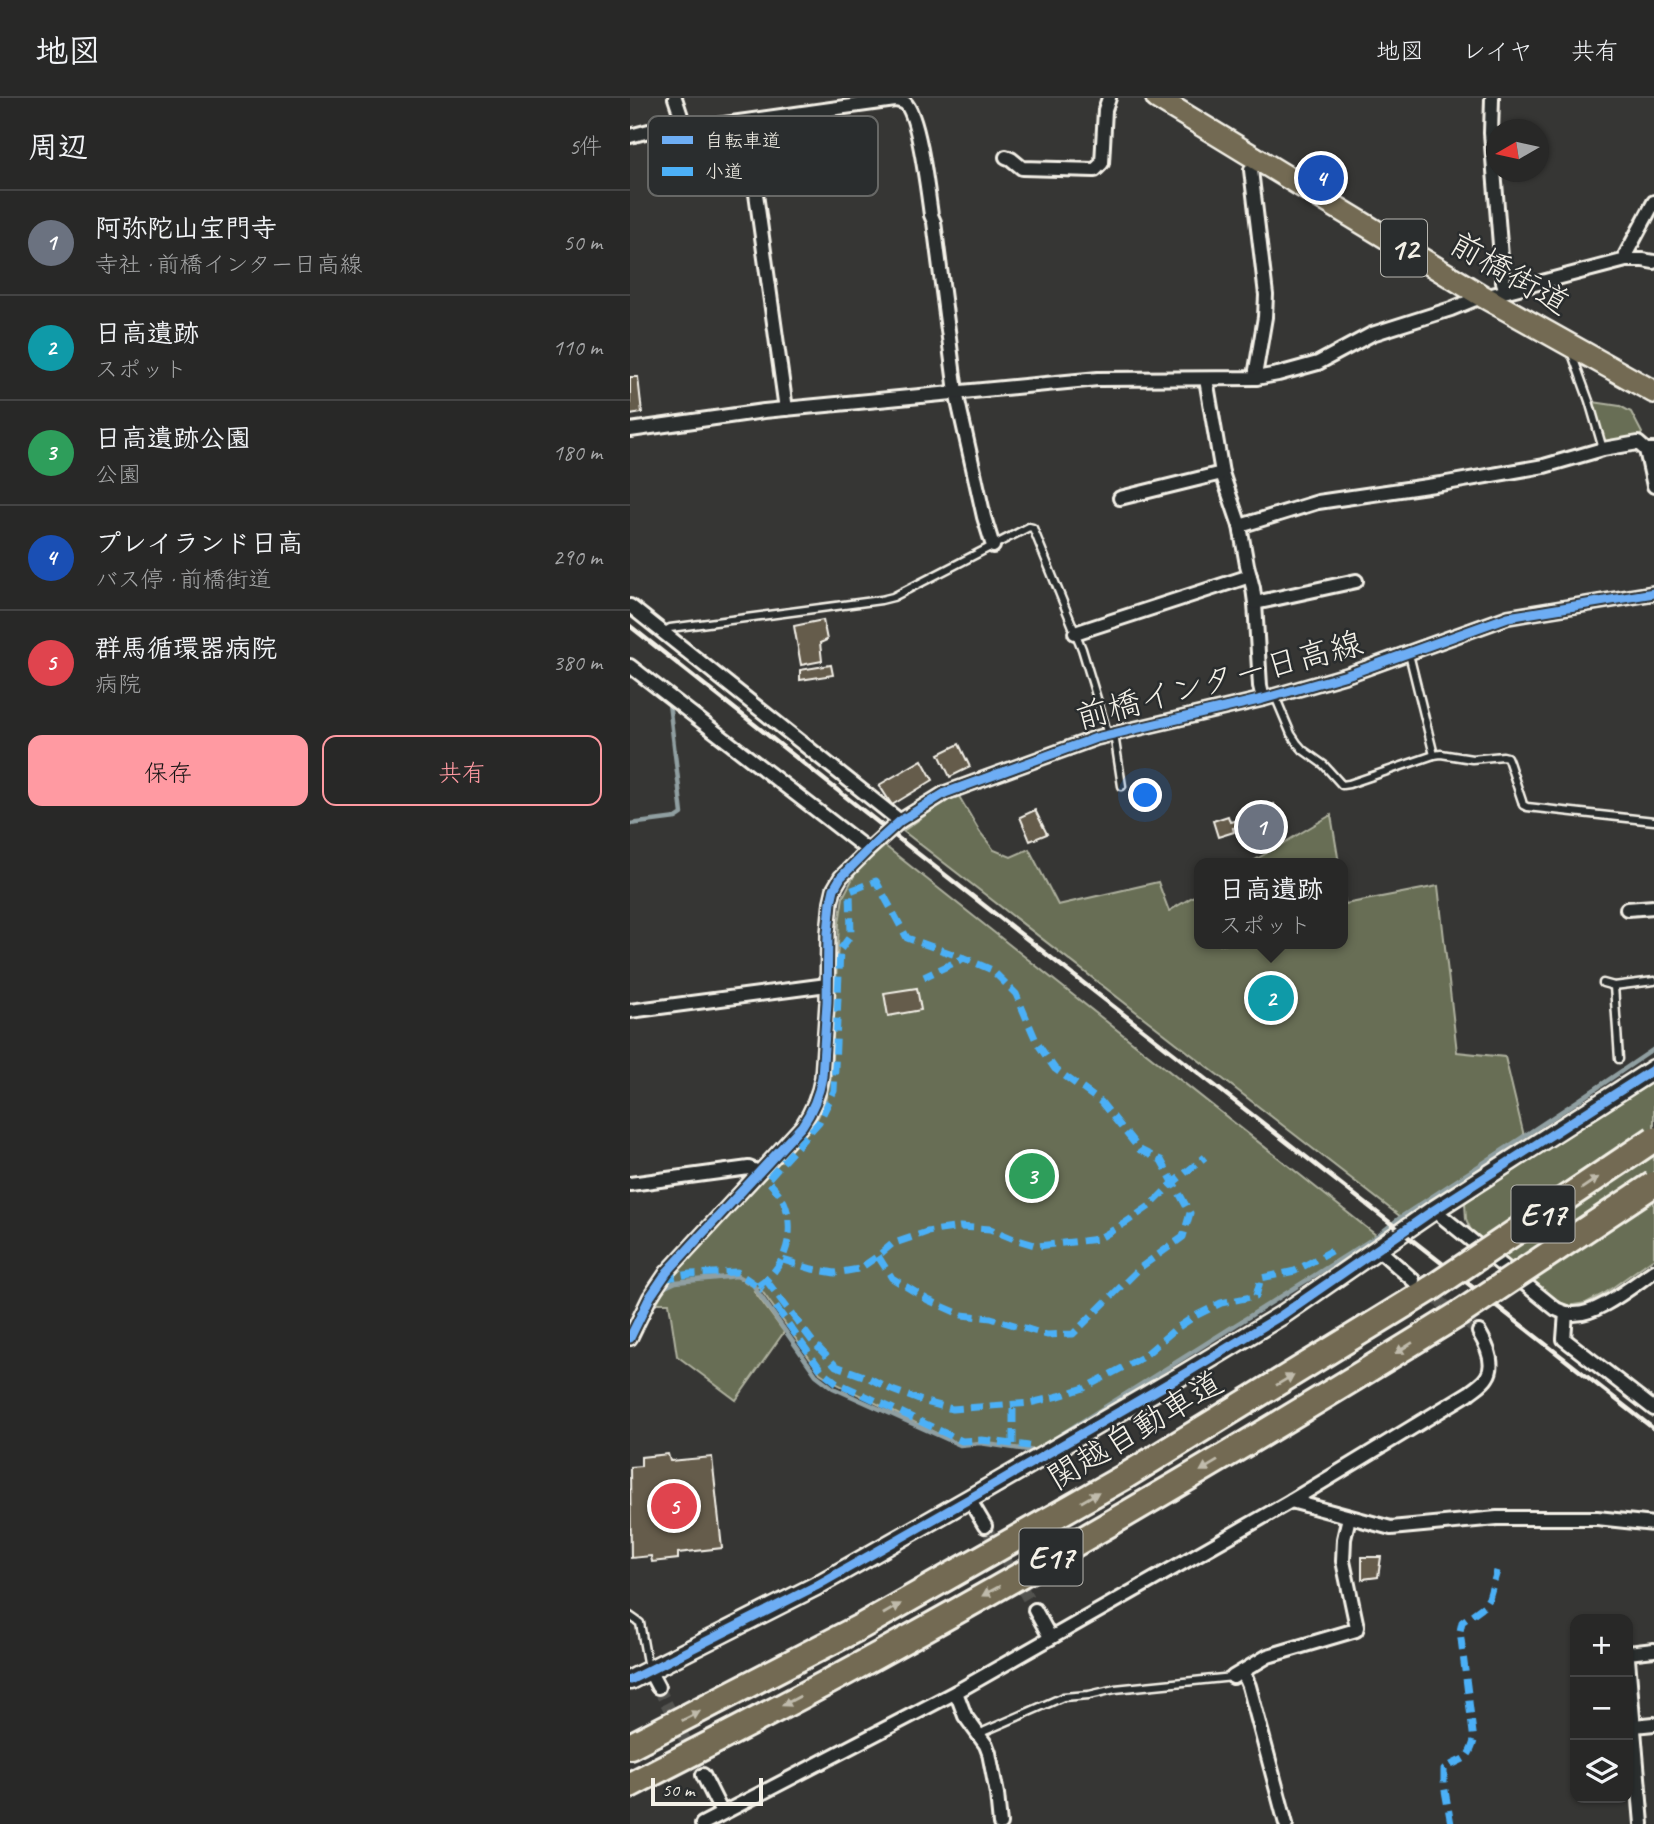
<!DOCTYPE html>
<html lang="ja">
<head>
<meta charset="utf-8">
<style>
  body { margin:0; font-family:Caveat,"Klee One",sans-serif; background:#30302f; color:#f1f3f6 }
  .controls { position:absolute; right:21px; bottom:21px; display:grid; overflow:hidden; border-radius:14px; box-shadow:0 2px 5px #0004 }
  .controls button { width:63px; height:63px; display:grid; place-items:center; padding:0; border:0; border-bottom:2px solid #444; background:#282827; color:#f1f3f6; font:35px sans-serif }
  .compass { position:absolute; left:856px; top:21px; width:63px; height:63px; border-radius:50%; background:#282827; box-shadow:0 2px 5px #0004; rotate:261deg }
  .scale { position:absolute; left:21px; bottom:18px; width:112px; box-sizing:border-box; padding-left:7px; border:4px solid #f4f1e8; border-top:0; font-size:19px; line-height:24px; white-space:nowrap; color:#f4f1e8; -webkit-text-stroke:5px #2a2d2e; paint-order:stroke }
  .you { position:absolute; left:516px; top:698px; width:24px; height:24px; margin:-18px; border:5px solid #fff; border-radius:50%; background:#1a73e8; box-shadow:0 0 0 10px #1a73e833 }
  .badge { display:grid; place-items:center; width:46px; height:46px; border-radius:50%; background:#ff9aa2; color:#fff; font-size:23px; font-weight:700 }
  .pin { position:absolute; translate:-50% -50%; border:4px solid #fff; box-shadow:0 2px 7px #0006 }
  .popup { position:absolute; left:564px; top:760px; width:154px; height:91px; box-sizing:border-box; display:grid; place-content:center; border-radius:14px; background:#282827; filter:drop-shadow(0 2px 5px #0005); font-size:23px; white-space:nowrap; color:#a5a6a7 }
  .popup b { font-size:26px; color:#f1f3f6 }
  .popup::after { content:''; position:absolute; left:50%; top:100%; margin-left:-14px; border:14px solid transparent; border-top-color:#282827 }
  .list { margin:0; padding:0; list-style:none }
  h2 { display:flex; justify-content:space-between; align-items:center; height:91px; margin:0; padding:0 28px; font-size:30px }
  h2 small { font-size:23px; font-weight:400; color:#a5a6a7 }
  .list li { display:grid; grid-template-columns:46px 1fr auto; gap:21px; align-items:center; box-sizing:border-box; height:105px; padding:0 28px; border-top:2px solid #444 }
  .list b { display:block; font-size:26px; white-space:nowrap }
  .list p { margin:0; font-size:23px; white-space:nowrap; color:#a5a6a7 }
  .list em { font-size:23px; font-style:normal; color:#a5a6a7 }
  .actions { display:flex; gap:14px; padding:21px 28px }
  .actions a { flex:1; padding:16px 0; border:2px solid #ff9aa2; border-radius:14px; text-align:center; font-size:24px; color:#ff9aa2 }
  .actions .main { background:#ff9aa2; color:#111 }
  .icon { flex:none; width:38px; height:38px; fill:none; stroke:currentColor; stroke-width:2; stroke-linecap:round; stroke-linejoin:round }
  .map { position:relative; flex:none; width:1024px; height:1726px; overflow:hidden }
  header { display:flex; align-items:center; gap:42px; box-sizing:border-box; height:98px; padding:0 35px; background:#282827; border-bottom:2px solid #444 }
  header strong { font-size:33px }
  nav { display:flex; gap:38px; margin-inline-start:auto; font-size:24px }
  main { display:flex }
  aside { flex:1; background:#282827 }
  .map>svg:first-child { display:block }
  .green { fill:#676e54; stroke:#aeb09e; stroke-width:2 }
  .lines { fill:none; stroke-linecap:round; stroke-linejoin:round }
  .stream { stroke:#909fa1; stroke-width:4.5 }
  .building { fill:#655b4c; stroke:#f4f1e8; stroke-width:2 }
  .street-tunnel { stroke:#52524f; stroke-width:12; stroke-dasharray:12 6; stroke-linecap:butt }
  .lane-casing { stroke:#f4f1e8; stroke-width:11 }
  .street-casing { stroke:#f4f1e8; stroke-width:18 }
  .secondary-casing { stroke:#f4f1e8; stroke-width:23 }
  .primary-casing { stroke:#f4f1e8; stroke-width:26 }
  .highway-casing { stroke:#f4f1e8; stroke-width:30 }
  .lane { stroke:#2a2d2e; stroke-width:6 }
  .street { stroke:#2a2d2e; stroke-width:12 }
  .secondary { stroke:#2a2d2e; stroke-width:18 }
  .primary { stroke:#736b52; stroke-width:21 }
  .highway { stroke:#736b52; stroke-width:24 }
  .rail { stroke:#f4f1e8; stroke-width:4.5 }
  .highway-bridge-casing { stroke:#f4f1e8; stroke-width:30; stroke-linecap:butt }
  .highway-bridge { stroke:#736b52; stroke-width:24 }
  .quiet { stroke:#4cb0f7; stroke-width:7; stroke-dasharray:14 7; stroke-linecap:butt }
  .cycleway-casing { stroke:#2a2d2e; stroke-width:13 }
  .cycleway { stroke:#6dadf4; stroke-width:9 }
  .oneway { fill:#c0bbac }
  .labels { text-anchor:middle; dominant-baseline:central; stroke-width:5; stroke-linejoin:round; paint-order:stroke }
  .shield { fill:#2a2d2e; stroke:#b7b6b0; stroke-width:2 }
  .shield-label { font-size:32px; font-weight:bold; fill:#f4f1e8 }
  .street-label { font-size:33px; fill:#f4f1e8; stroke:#2a2d2e }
  .key { fill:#2a2d2e; stroke:#676866; stroke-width:2 }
  .key-label { font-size:19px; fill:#f4f1e8 }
</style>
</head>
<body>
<header>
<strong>地図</strong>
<nav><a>地図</a><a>レイヤ</a><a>共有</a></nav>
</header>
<main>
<aside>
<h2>周辺<small>5件</small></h2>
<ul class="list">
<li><span class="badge" style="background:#6b7280">1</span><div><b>阿弥陀山宝門寺</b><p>寺社 · 前橋インター日高線</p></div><em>50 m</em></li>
<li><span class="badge" style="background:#0f9aa8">2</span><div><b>日高遺跡</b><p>スポット</p></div><em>110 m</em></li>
<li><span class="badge" style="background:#2e9e5b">3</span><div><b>日高遺跡公園</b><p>公園</p></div><em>180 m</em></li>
<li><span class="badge" style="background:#1a4fb4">4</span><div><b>プレイランド日高</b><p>バス停 · 前橋街道</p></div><em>290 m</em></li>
<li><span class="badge" style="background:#e0444e">5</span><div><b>群馬循環器病院</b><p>病院</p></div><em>380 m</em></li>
</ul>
<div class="actions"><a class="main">保存</a><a>共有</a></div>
</aside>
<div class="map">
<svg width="1024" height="1726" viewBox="0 0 1024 1726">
  <rect width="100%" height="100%" fill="#363634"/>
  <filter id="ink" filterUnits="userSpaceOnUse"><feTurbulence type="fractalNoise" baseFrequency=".0143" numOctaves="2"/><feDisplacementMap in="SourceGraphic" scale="14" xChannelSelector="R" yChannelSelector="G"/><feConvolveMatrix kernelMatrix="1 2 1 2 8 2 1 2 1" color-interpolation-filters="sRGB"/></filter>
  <g filter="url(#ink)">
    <!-- green -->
    <g class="green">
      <path d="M963 304 990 308 1001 314 1012 335 1009 340 977 346 973 342Z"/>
      <path d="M327 695 350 734 364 752 381 759 399 751 428 807 528 784 539 813 569 795V846H713V792L715 806 808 788 827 954 875 959 894 1038 771 1119 273 733Z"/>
      <path d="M701 717 709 765H620Z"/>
      <path d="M255 748 747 1138 405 1353 350 1345 330 1347 205 1285 190 1275 129 1189 124 1193 154 1234 106 1302 47 1258 39 1205H27L38 1182 188 1019 195 1004 201 978 209 825 213 799 227 772Z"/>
      <path d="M1024 980V1160L975 1195 956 1205 937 1208 920 1199 842 1135 836 1121 835 1105 846 1094Z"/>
    </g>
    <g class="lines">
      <!-- stream -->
      <g class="stream">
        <path d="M0 726 46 720 52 716 39 605"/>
        <path d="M33 1190 46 1184 107 1178 123 1187 186 1277 203 1290 330 1347 350 1345 405 1353 747 1138 771 1119 949 1002 1024 951"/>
      </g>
    </g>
    <!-- building -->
    <g class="building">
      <path d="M0 279H8L12 315 0 317Z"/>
      <path d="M193 522 197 542 190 545 192 563 171 567 164 528Z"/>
      <path d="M201 567 203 577 170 582V572Z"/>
      <path d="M329 646 340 669 320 679 309 656Z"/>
      <path d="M292 662 303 682 262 707 249 687Z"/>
      <path d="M631 705 632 710 644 706 655 739 619 752 610 728 603 730 604 734 588 739 583 723 598 718 600 724 608 722 607 719 617 715 616 711Z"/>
      <path d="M405 712 417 736 400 743 390 719Z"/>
      <path d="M287 890 291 912 258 918 254 895Z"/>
      <path d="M38 1356 40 1363 82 1359 92 1450 48 1455V1461L22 1464 21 1458 1 1460 0 1369 11 1368V1359Z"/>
      <path d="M732 1459H751L748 1479 732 1481Z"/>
    </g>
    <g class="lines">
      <!-- street-tunnel -->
      <g class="street-tunnel">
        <path d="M794 1191 849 1234"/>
        <path d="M355 1428 405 1512"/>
        <path d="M28 1589 73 1677"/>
      </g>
      <!-- lane casing -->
      <g class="lane-casing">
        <g id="lane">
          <path d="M942 256 959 303 973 351"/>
          <path d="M33 534 40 530 251 502 263 499 399 429 403 430 452 551 478 637"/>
          <path d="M779 556 804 657"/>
          <path d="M645 598 661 636 667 645 673 652 694 667 712 687 719 686 804 657 811 656 842 661 873 658 877 659 879 664 892 703 893 707 897 709 1024 723"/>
          <path d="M484 636 492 688"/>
          <path d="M973 885 984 888 1024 883"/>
          <path d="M984 888 989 961"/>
          <path d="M0 1518 10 1525 18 1570"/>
          <path d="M349 1637 355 1633 433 1599 459 1597 485 1591 603 1579"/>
        </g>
      </g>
      <!-- street casing -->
      <g class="street-casing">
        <g id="street">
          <path d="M45 0 53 24 58 31 265 2C269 3 272 3 275 5 289 17 298 96 301 117L304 124 326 294 354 419 363 448"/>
          <path d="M862 0 861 35 873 184 876 193"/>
          <path d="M116 24 156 311"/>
          <path d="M0 38 53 24"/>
          <path d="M376 59 381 61 392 70 465 72 472 65 475 12 479 0"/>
          <path d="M626 60 621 72 636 197 635 219 626 272V280"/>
          <path d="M996 162V156L1024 104"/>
          <path d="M576 281 592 375 610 428 617 467 623 490 625 505 630 588 633 601"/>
          <path d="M0 332 134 313 468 281 626 280 648 276 688 265 742 236 821 211 843 202 996 162H1013L1024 164"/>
          <path d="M1016 352 1024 388"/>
          <path d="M490 400 592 375"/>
          <path d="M610 428 688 404 811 386 914 368 973 351 1008 345 1016 352H1024"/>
          <path d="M625 505 726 483"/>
          <path d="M0 508 270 723"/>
          <path d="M445 535 620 478"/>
          <path d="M0 568 238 752"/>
          <path d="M997 811 1024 809"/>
          <path d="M0 913 197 887"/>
          <path d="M0 1086 119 1070 129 1074"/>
          <path d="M804 1112 926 1211C931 1213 937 1216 942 1216 967 1218 1003 1187 1024 1173"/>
          <path d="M748 1151 783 1182"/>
          <path d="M936 1215 934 1241 1024 1311"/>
          <path d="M0 1240 20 1199 37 1174 172 1028C183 1012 189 997 192 979L197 904 198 835 201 804 204 791 211 779 238 752 270 723 315 695 466 640 633 601 717 577 878 519 1024 495"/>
          <path d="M339 1401 355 1428"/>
          <path d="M661 1403 761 1430 867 1420H967L1024 1426"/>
          <path d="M405 1512 420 1539"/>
          <path d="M998 1555 1024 1552"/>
          <path d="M998 1561 1012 1726"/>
          <path d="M19 1572 28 1589"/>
          <path d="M611 1575 616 1581 619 1588 656 1726"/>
          <path d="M603 1579 638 1558 726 1532 727 1529 713 1463 714 1441 719 1419"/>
          <path d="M326 1594 335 1618 356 1647 359 1655 367 1696 370 1726"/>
          <path d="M1004 1628 1024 1626"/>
          <path d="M73 1677 92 1715"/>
          <path d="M72 1726 326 1594 661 1403 839 1295C845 1290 853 1286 857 1279 866 1266 856 1246 849 1234"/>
        </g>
      </g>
      <!-- secondary casing -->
      <g class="secondary-casing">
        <path id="secondary" d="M0 1582 186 1488 339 1401 551 1278 652 1217 804 1112 1024 971"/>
      </g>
      <!-- primary casing -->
      <g class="primary-casing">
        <path id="primary" d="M527 0 854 199 1024 294"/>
      </g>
      <!-- highway casing -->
      <g class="highway-casing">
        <g id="highway">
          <path d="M0 1648 232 1528 494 1379 802 1190"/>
          <path d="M0 1687C83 1644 167 1602 248 1557 446 1448 640 1333 832 1214"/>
        </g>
      </g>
      <!-- lane -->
      <use href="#lane" class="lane"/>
      <!-- street -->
      <use href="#street" class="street"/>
      <!-- secondary -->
      <use href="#secondary" class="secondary"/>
      <!-- primary -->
      <use href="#primary" class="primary"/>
      <!-- highway -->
      <use href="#highway" class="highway"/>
      <!-- rail -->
      <path class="rail" d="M0 528 259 733 1024 1331"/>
      <!-- highway-bridge casing -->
      <g class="highway-bridge-casing">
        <g id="highway-bridge">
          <path d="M802 1190 1024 1041"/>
          <path d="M832 1214 1024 1086"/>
        </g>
      </g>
      <!-- highway-bridge -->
      <use href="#highway-bridge" class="highway-bridge"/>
      <!-- quiet -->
      <g class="quiet">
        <path d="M248 1158 262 1180 298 1202 332 1217 361 1220 417 1237 443 1236 511 1169 553 1139 560 1115 531 1062 510 1052 471 1004 425 971 407 945 386 896 362 872 334 860 294 879"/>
        <path d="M153 1162 182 1171 205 1175 229 1171 248 1158 262 1146 297 1134 330 1129 360 1131 384 1141 408 1148 468 1141 495 1125 521 1107 544 1084 575 1059"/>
        <path d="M32 1181 60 1176 107 1174 133 1192"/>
        <path d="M136 1182 183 1244 206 1268 239 1280 262 1292 292 1303 322 1311 400 1305 429 1298 454 1290 513 1259 544 1232 565 1218 591 1205 626 1198 631 1180 665 1173 701 1153"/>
        <path d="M128 1188C155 1171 167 1134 154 1104 150 1096 143 1088 137 1082L189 1024 204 993 210 852 221 837 220 793 246 783 277 840 334 860"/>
        <path d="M146 1209 191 1272 206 1284 332 1343 352 1342 399 1348"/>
        <path d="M383 1346V1307"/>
        <path d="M821 1726 814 1687V1672C831 1658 837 1667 844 1643L830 1533 832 1524 854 1508 859 1500 867 1473"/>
      </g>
      <!-- cycleway casing -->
      <g class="cycleway-casing">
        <g id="cycleway">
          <path d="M0 1240 20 1199 37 1174 172 1028C183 1012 189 997 192 979L197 904 198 835 201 804 204 791 211 779 238 752 270 723 315 695 466 640 633 601 717 577 878 519 1024 495"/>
          <path d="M0 1582 186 1488 339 1401 551 1278 652 1217 804 1112 1024 971"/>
        </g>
      </g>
      <!-- cycleway -->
      <use href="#cycleway" class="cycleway"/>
    </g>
    <!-- one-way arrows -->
    <defs><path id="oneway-solid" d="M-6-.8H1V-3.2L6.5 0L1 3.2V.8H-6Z" transform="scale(1.75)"/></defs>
    <g class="oneway">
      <use href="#oneway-solid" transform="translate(960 1085) rotate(-34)"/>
      <use href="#oneway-solid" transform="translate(774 1250) rotate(148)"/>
      <use href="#oneway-solid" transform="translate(655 1282) rotate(-31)"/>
      <use href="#oneway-solid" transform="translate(579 1368) rotate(149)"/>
      <use href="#oneway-solid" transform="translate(460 1399) rotate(-30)"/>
      <use href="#oneway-solid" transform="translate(361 1493) rotate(151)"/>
      <use href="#oneway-solid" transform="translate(262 1511) rotate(-30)"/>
      <use href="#oneway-solid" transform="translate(161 1603) rotate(152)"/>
      <use href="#oneway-solid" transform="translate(61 1618) rotate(-27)"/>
    </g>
  </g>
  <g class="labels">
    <!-- shield labels -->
    <g class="shield">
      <rect x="751" y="121.5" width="46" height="57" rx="5"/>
      <rect x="881.5" y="1087.5" width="63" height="57" rx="5"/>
      <rect x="389.5" y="1430.5" width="63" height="57" rx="5"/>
    </g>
    <g class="shield-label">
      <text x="774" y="150">12</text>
      <text x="913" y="1116">E17</text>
      <text x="421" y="1459">E17</text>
    </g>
    <!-- street labels -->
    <g class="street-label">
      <text transform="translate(880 175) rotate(30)">前橋街道</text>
      <text transform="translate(589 582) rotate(-15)">前橋インター日高線</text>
      <text transform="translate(505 1332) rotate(-31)">関越自動車道</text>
    </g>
  </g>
  <!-- legend -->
  <rect x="18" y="18" width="230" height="80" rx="10" class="key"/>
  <rect x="32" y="38" width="31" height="8" fill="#6dadf4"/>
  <rect x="32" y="69" width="31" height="9" fill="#4cb0f7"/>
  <g class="key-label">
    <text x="75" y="49">自転車道</text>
    <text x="75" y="80">小道</text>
  </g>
</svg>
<div class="controls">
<button>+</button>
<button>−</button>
<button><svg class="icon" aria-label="layers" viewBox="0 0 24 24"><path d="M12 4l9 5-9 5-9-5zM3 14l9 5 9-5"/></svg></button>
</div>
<svg class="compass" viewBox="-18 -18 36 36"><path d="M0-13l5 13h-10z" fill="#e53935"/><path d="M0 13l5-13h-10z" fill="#a5a6a7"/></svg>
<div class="scale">50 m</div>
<div class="you"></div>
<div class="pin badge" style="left:631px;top:729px;background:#6b7280">1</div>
<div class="pin badge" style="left:641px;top:900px;background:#0f9aa8">2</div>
<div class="popup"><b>日高遺跡</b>スポット</div>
<div class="pin badge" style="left:402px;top:1078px;background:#2e9e5b">3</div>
<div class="pin badge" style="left:691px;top:80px;background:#1a4fb4">4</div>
<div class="pin badge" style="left:44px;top:1408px;background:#e0444e">5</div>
</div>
</main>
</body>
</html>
